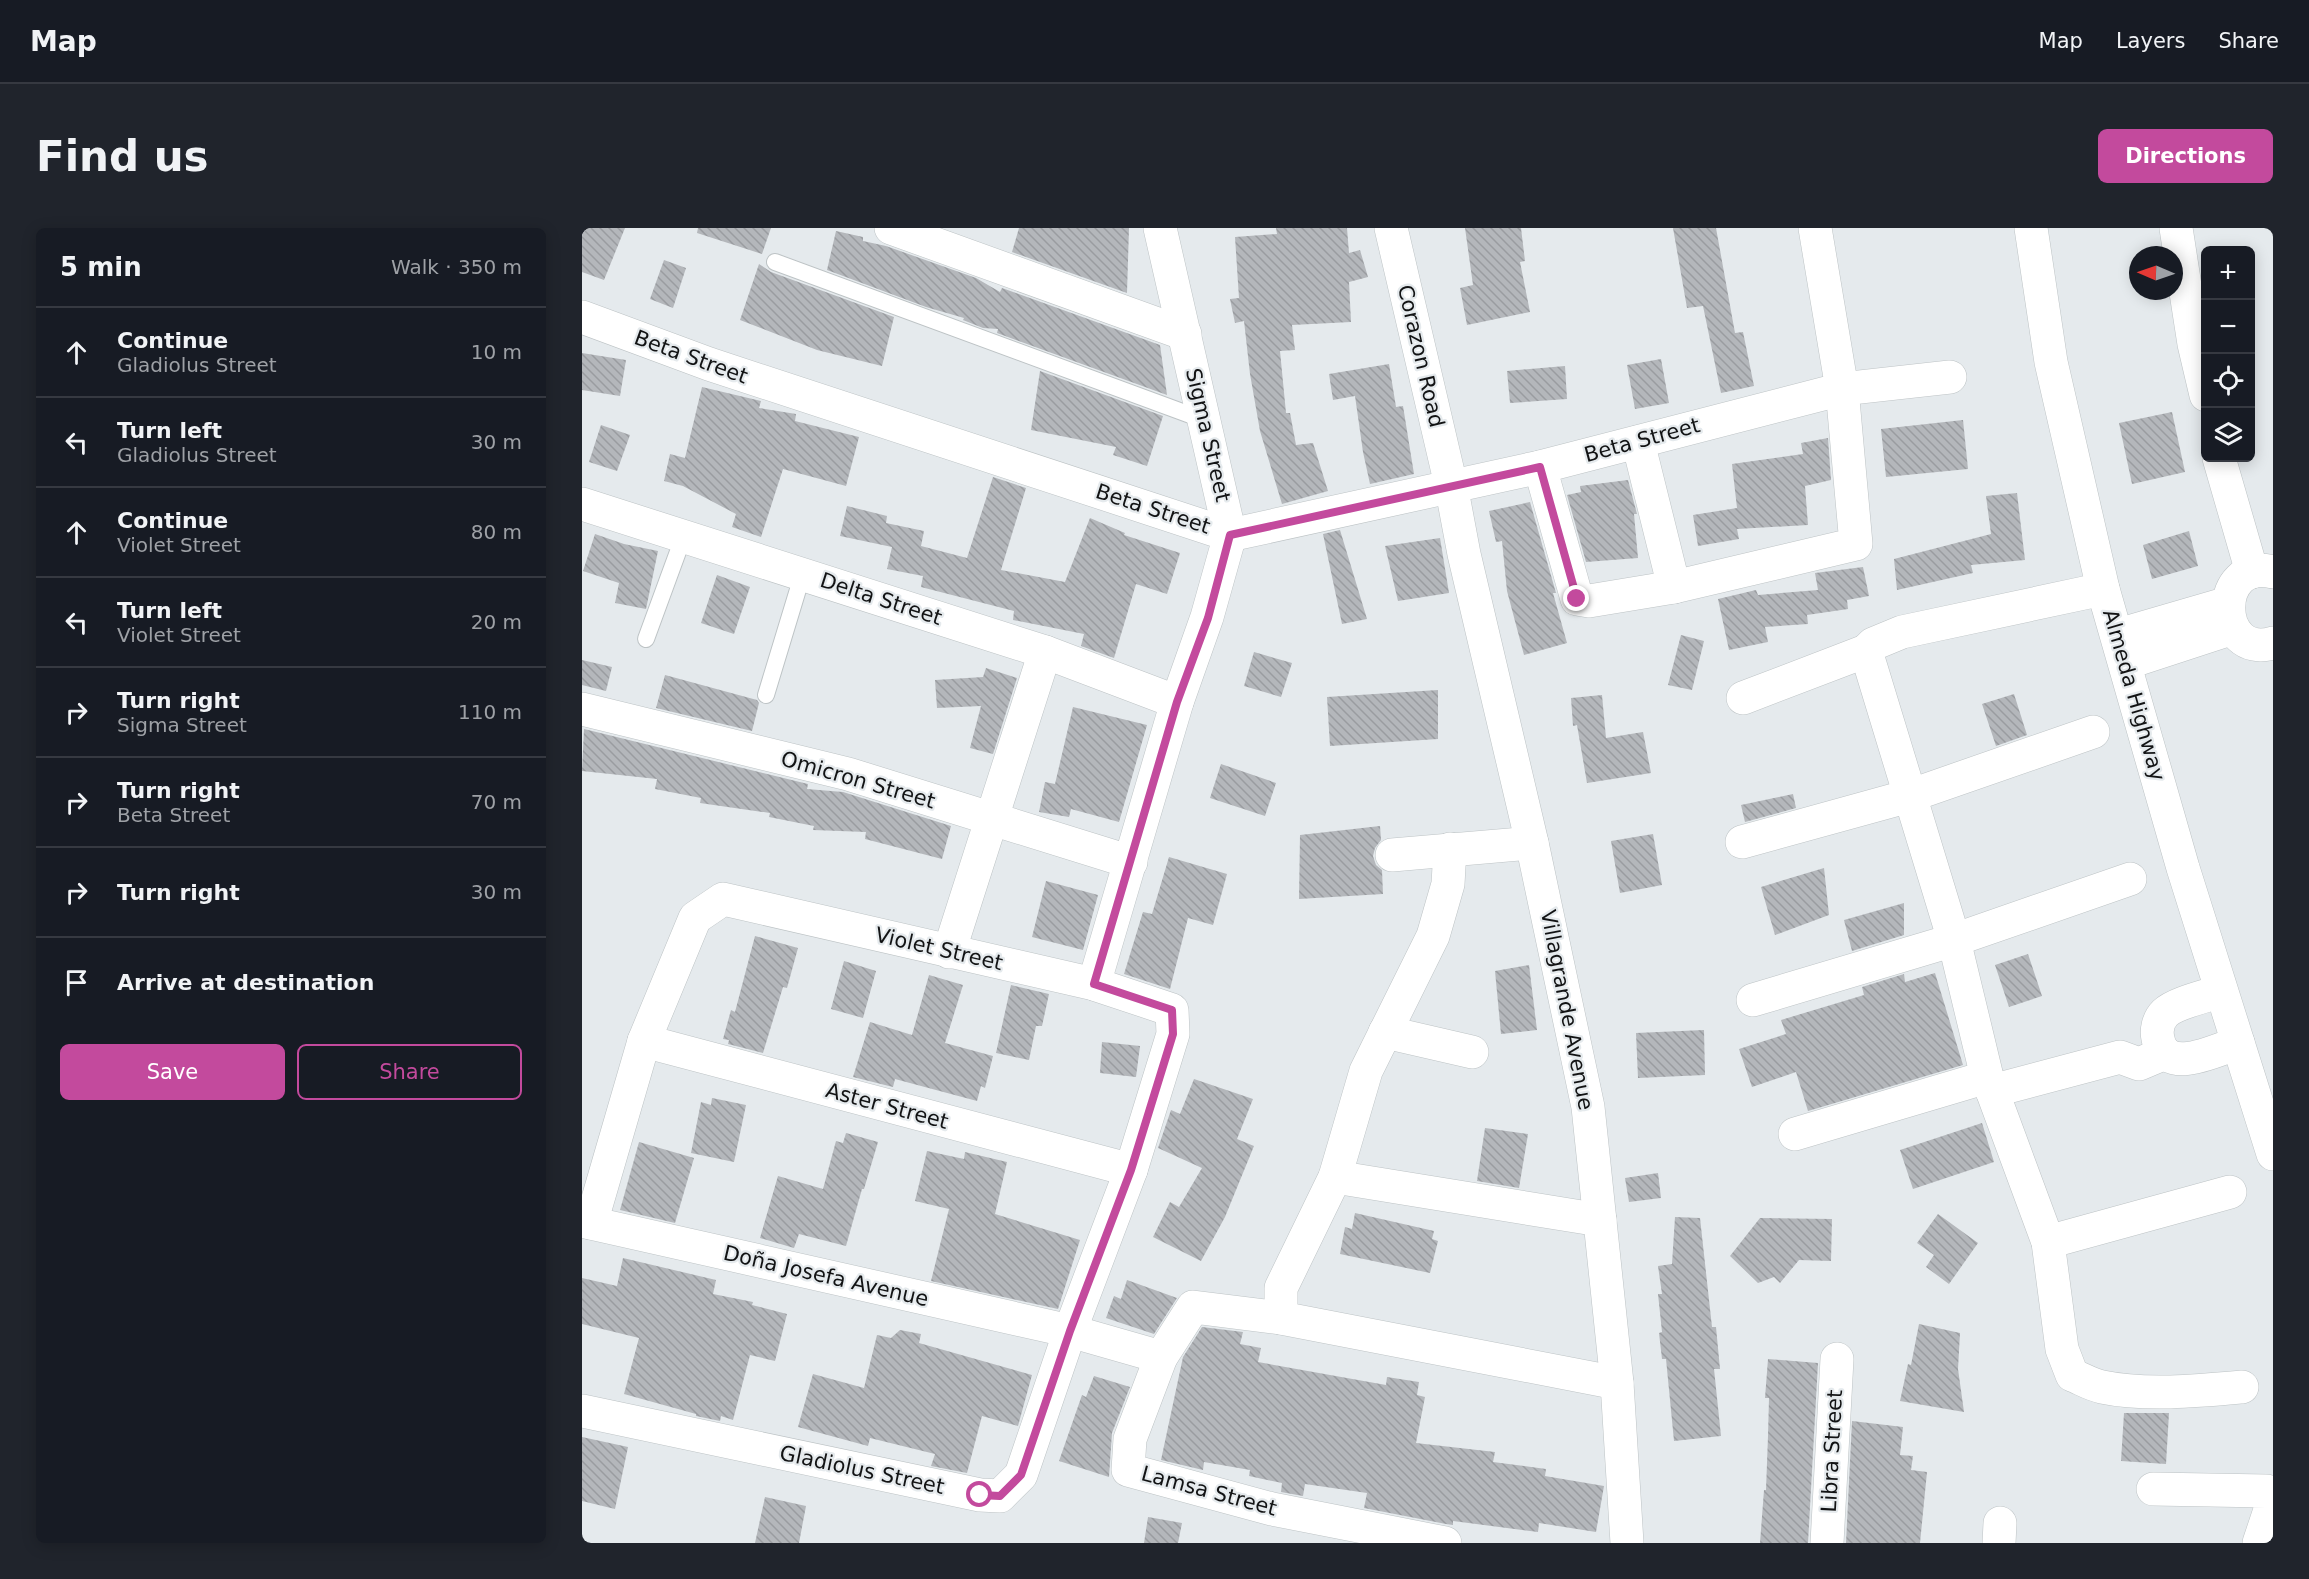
<!DOCTYPE html>
<html lang="en">
<head>
<meta charset="utf-8">
<style>
  body { margin:0; font-family:"DejaVu Sans",sans-serif; background:#20242c; color:#f1f3f6 }
  .controls { position:absolute; right:18px; top:18px; display:grid; overflow:hidden; border-radius:9px; box-shadow:0 3px 15px #0003 }
  .controls button { width:54px; height:54px; display:grid; place-items:center; padding:0; border:0; border-bottom:2px solid #363941; background:#171b24; color:#f1f3f6; font:30px sans-serif }
  .compass { position:absolute; left:1547px; top:18px; width:54px; height:54px; border-radius:50%; background:#171b24; box-shadow:0 3px 15px #0003; rotate:272deg }
  .stop { position:absolute; width:18px; height:18px; margin:-14px; border:4px solid #c34a9d; border-radius:50%; background:#fff }
  .stop.end { background:#c34a9d; border-color:#fff; box-shadow:0 2px 6px #0008 }
  .list { margin:0; padding:0; list-style:none }
  h2 { display:flex; justify-content:space-between; align-items:center; height:78px; margin:0; padding:0 24px; font-size:26px }
  h2 small { font-size:20px; font-weight:400; color:#9ea1a6 }
  .list li { display:grid; grid-template-columns:39px 1fr auto; gap:18px; align-items:center; box-sizing:border-box; height:90px; padding:0 24px; border-top:2px solid #363941 }
  .list b { display:block; font-size:22px; white-space:nowrap }
  .list p { margin:0; font-size:20px; white-space:nowrap; color:#9ea1a6 }
  .list em { font-size:20px; font-style:normal; color:#9ea1a6 }
  .actions { display:flex; gap:12px; padding:18px 24px }
  .actions a { flex:1; padding:14px 0; border:2px solid #c34a9d; border-radius:9px; text-align:center; font-size:21px; color:#c34a9d }
  .actions .main { background:#c34a9d; color:#fff }
  .icon { flex:none; width:33px; height:33px; fill:none; stroke:currentColor; stroke-width:2; stroke-linecap:round; stroke-linejoin:round }
  .map { position:relative; flex:none; width:1691px; height:1315px; overflow:hidden; border-radius:9px }
  header { display:flex; align-items:center; gap:36px; box-sizing:border-box; height:84px; padding:0 30px; background:#171b24; border-bottom:2px solid #363941 }
  header strong { font-size:28px }
  nav { display:flex; gap:33px; margin-inline-start:auto; font-size:21px }
  .intro { display:flex; align-items:center; justify-content:space-between; box-sizing:border-box; height:144px; padding:0 36px }
  h1 { margin:0; font-size:42px }
  .button { padding:15px 27px; border-radius:9px; background:#c34a9d; color:#fff; font-size:21px; font-weight:700 }
  main { display:flex; gap:36px; padding:0 36px }
  aside { flex:1; background:#171b24; border-radius:9px; box-shadow:0 3px 15px #0003 }
  .map>svg:first-child { display:block }
  .building { fill:url(#building-back-hatch) }
  .lines { fill:none; stroke-linecap:round; stroke-linejoin:round }
  .lane-casing { stroke:#bdc3c5; stroke-width:18 }
  .street-casing { stroke:#bdc3c5; stroke-width:34 }
  .secondary-casing { stroke:#bdc3c5; stroke-width:34 }
  .highway-casing { stroke:#bdc3c5; stroke-width:34 }
  .lane { stroke:#fff; stroke-width:16 }
  .street { stroke:#fff; stroke-width:33 }
  .secondary { stroke:#fff; stroke-width:33 }
  .highway { stroke:#fff; stroke-width:33 }
  .route { stroke:#c34a9d; stroke-width:8 }
  .labels { text-anchor:middle; dominant-baseline:central; stroke-width:4.5; stroke-linejoin:round; paint-order:stroke }
  .street-label { font-size:21px; fill:#121314; stroke:#e5eaed }
</style>
</head>
<body>
<header>
<strong>Map</strong>
<nav><a>Map</a><a>Layers</a><a>Share</a></nav>
</header>
<div class="intro"><h1>Find us</h1><a class="button">Directions</a></div>
<main>
<aside>
<h2>5 min<small>Walk · 350 m</small></h2>
<ul class="list">
<li><svg class="icon" aria-label="ahead" viewBox="0 0 24 24"><path d="M12 20V5M6 11l6-6 6 6"/></svg><div><b>Continue</b><p>Gladiolus Street</p></div><em>10 m</em></li>
<li><svg class="icon" aria-label="left" viewBox="0 0 24 24"><path d="M17 20v-9H6M10 6l-5 5 5 5"/></svg><div><b>Turn left</b><p>Gladiolus Street</p></div><em>30 m</em></li>
<li><svg class="icon" aria-label="ahead" viewBox="0 0 24 24"><path d="M12 20V5M6 11l6-6 6 6"/></svg><div><b>Continue</b><p>Violet Street</p></div><em>80 m</em></li>
<li><svg class="icon" aria-label="left" viewBox="0 0 24 24"><path d="M17 20v-9H6M10 6l-5 5 5 5"/></svg><div><b>Turn left</b><p>Violet Street</p></div><em>20 m</em></li>
<li><svg class="icon" aria-label="right" viewBox="0 0 24 24"><path d="M7 20v-9h11M14 6l5 5-5 5"/></svg><div><b>Turn right</b><p>Sigma Street</p></div><em>110 m</em></li>
<li><svg class="icon" aria-label="right" viewBox="0 0 24 24"><path d="M7 20v-9h11M14 6l5 5-5 5"/></svg><div><b>Turn right</b><p>Beta Street</p></div><em>70 m</em></li>
<li><svg class="icon" aria-label="right" viewBox="0 0 24 24"><path d="M7 20v-9h11M14 6l5 5-5 5"/></svg><div><b>Turn right</b></div><em>30 m</em></li>
<li><svg class="icon" aria-label="arrive" viewBox="0 0 24 24"><path d="M6 21V4h12l-3 4 3 4H6"/></svg><div><b>Arrive at destination</b></div></li>
</ul>
<div class="actions"><a class="main">Save</a><a>Share</a></div>
</aside>
<div class="map">
<svg width="1691" height="1315" viewBox="0 0 1691 1315">
  <defs>
    <pattern id="building-back-hatch" width="6" height="6" patternUnits="userSpaceOnUse" patternTransform="scale(1.5)"><rect width="6" height="6" fill="#b4b7bb"/><path d="M-1 5l2 2M0 0l6 6M5-1l2 2" fill="none" stroke="#9a9ca0"/></pattern>
  </defs>
  <rect width="100%" height="100%" fill="#e5eaed"/>
  <!-- building -->
  <g class="building">
    <path d="M0 0H43L22 52 0 44Z"/>
    <path d="M116 0H189L180 26 115 5Z"/>
    <path d="M437 0H547L545 65 430 24Z"/>
    <path d="M694 0H765L767 25 778 22 786 49 767 54 769 94 710 97 713 122 698 123 704 185H708L714 217 731 215 746 263 700 276 678 203 668 146 662 93 653 95 648 71 657 70 653 9 695 6Z"/>
    <path d="M883 0H939L943 33 938 34 948 84 885 97 878 60 891 57Z"/>
    <path d="M1091 0H1134L1153 105 1161 104 1172 158 1139 165 1121 78 1105 80Z"/>
    <path d="M254 3 281 9V13L304 18 394 50 418 64 420 60 578 117 585 167 415 105 416 101 401 100 381 92 382 90 344 79 245 42Z"/>
    <path d="M82 32 104 40 91 80 68 71Z"/>
    <path d="M177 36 189 44 312 89 300 138 235 122 158 92Z"/>
    <path d="M0 125 44 132 38 168 0 162Z"/>
    <path d="M1079 131 1087 175 1053 181 1045 137Z"/>
    <path d="M807 136 814 179 821 178 832 246 788 256 781 224 773 168 751 172 747 146Z"/>
    <path d="M983 138 985 171 928 175 925 143Z"/>
    <path d="M458 143 581 188 565 238 531 227 534 219 449 202Z"/>
    <path d="M120 159 179 173 177 180 214 186 213 193 277 209 264 258 201 241 179 309 150 299 154 286 101 258 82 253 88 226 103 230Z"/>
    <path d="M1590 184 1603 244 1550 256 1537 195Z"/>
    <path d="M1381 192 1386 241 1304 249 1299 201Z"/>
    <path d="M19 197 48 207 35 243 7 234Z"/>
    <path d="M1246 210 1249 252 1223 258 1226 297 1155 301 1157 311 1116 318 1111 287 1155 280 1150 236 1221 226 1219 215Z"/>
    <path d="M411 249 444 260 419 342 483 354 508 290 543 305 542 307 598 325 585 366 554 356 532 430 499 418 502 406 431 392 432 383 339 359 341 348 305 341 310 319 258 308 265 278 305 288 304 295 342 303 339 318 385 330Z"/>
    <path d="M1046 252 1055 286H1052L1056 330 1004 334 985 267 999 264 998 258Z"/>
    <path d="M1435 265 1443 332 1389 337 1391 345 1315 362 1312 331 1409 306 1404 268Z"/>
    <path d="M948 274 974 365H971L985 415 942 427 925 363 920 313 914 314 907 283Z"/>
    <path d="M758 302 785 391 760 396 741 306Z"/>
    <path d="M1607 303 1616 338 1570 351 1561 317Z"/>
    <path d="M13 306 42 316 76 323 64 381 33 375 37 355 1 343Z"/>
    <path d="M858 310 867 365 816 373 803 318Z"/>
    <path d="M1281 339 1287 368 1265 372 1266 381 1225 387 1226 396 1183 399 1186 414 1147 422 1136 371 1174 362 1176 367 1236 362 1233 345Z"/>
    <path d="M135 347 168 359 152 406 119 395Z"/>
    <path d="M1099 407 1122 413 1110 462 1086 457Z"/>
    <path d="M672 424 710 435 699 469 662 458Z"/>
    <path d="M0 432 30 439 24 463 0 457Z"/>
    <path d="M404 440 435 450 411 526 388 520 399 478 355 480 353 452 401 449Z"/>
    <path d="M83 447 175 472 177 475 170 503 74 480Z"/>
    <path d="M856 462V511L748 518 745 469Z"/>
    <path d="M1432 466 1445 507 1414 518 1400 476Z"/>
    <path d="M1020 467 1024 510 1061 504 1069 545 1005 555 995 497 991 498 989 470Z"/>
    <path d="M491 479 565 497 537 594 489 581 487 589 457 584 463 554 473 556Z"/>
    <path d="M2 501 226 556 225 561 261 564 369 598 360 631 283 611 284 604 231 602 232 598 187 589 188 585 118 575 119 570 73 561 75 551 0 543Z"/>
    <path d="M639 536 694 555 683 588 628 570Z"/>
    <path d="M1211 566 1214 580 1163 594 1159 577Z"/>
    <path d="M798 598 799 612 793 620 791 628 794 637 800 642 801 666 717 671 718 607Z"/>
    <path d="M1071 606 1080 657 1038 665 1029 613Z"/>
    <path d="M587 629 645 646 631 697 606 690 588 761 542 746 561 684 570 686Z"/>
    <path d="M1242 640 1247 687 1193 707 1179 659Z"/>
    <path d="M464 653 516 667 501 722 450 709Z"/>
    <path d="M1322 675V707L1270 723 1262 692Z"/>
    <path d="M173 708 216 720 205 760 201 759 181 825 146 816 147 812 141 811 149 782 153 784Z"/>
    <path d="M1446 726 1460 768 1427 779 1413 737Z"/>
    <path d="M262 733 294 743 281 790 249 781Z"/>
    <path d="M947 737 955 802 919 806 913 743Z"/>
    <path d="M1353 745 1381 837 1226 883 1214 844 1170 859 1157 821 1204 806 1199 792 1282 767 1280 759 1322 746 1323 754Z"/>
    <path d="M347 747 381 757 363 815 411 828 403 860 399 858 395 873 313 851 311 859 271 849 288 794 330 807Z"/>
    <path d="M429 757 467 766 460 798H454L447 832 414 825Z"/>
    <path d="M1122 802 1123 847 1056 850 1054 805Z"/>
    <path d="M520 814 558 818 554 849 518 845Z"/>
    <path d="M612 851 671 871 655 911 672 918 643 989 619 1033 571 1009 588 974 597 979 620 940 576 920 589 882 598 886Z"/>
    <path d="M130 870 164 877 152 934 109 925 119 874 129 877Z"/>
    <path d="M1400 895 1412 934 1331 961 1318 922Z"/>
    <path d="M903 900 946 906 937 960 895 953Z"/>
    <path d="M264 905 296 914 282 961H280L264 1018 217 1006 212 1020 178 1010 196 948 241 961 254 913 261 915Z"/>
    <path d="M57 914 112 930 93 995 38 982Z"/>
    <path d="M345 923 382 931 383 924 425 934 413 986 498 1012 476 1081 349 1053 367 981 333 973Z"/>
    <path d="M1076 945 1079 970 1047 974 1043 950Z"/>
    <path d="M773 985 852 1003 850 1011 856 1013 848 1045 758 1026 763 999 770 1001Z"/>
    <path d="M1356 986 1396 1015 1367 1056 1344 1039 1352 1027 1335 1015Z"/>
    <path d="M1093 989 1118 990 1130 1099H1134L1138 1141H1132L1139 1208 1092 1213 1084 1131H1080L1077 1105 1080 1104 1076 1066H1080L1076 1038 1090 1036Z"/>
    <path d="M1178 990 1250 991 1249 1033 1217 1032 1198 1055 1192 1049 1176 1055 1148 1028Z"/>
    <path d="M41 1030 134 1052 131 1066 171 1074 170 1077 205 1086 193 1133 168 1127 151 1192 139 1188 138 1193 114 1188V1186L42 1166 57 1110 0 1096V1050L35 1058Z"/>
    <path d="M545 1052 595 1070 572 1106 524 1090 532 1068 539 1071Z"/>
    <path d="M1337 1096 1378 1105 1376 1141 1382 1184 1318 1173 1326 1136 1329 1137Z"/>
    <path d="M620 1099 661 1104 658 1116 679 1120 676 1134 804 1157 805 1149 837 1154 835 1167 843 1169 834 1215 913 1224 911 1234 964 1241 963 1248 1022 1258 1014 1304 957 1295 956 1304 871 1293V1297L864 1296 782 1280 785 1265 723 1256 721 1268 699 1264 700 1255 667 1248 668 1242 622 1234 621 1242 579 1232 601 1129Z"/>
    <path d="M318 1102 339 1106 337 1115 450 1147 436 1198 400 1188 385 1245 349 1238 353 1226 288 1210 286 1218 216 1199 231 1146 282 1160 295 1107 309 1110Z"/>
    <path d="M1186 1131 1236 1135 1226 1315H1178L1182 1262H1184L1186 1208 1187 1170H1183Z"/>
    <path d="M512 1148 548 1159 530 1205 527 1249 477 1233 500 1167 504 1169Z"/>
    <path d="M1542 1185H1587L1584 1236 1539 1233Z"/>
    <path d="M1270 1193 1321 1199 1318 1227 1331 1228 1329 1242 1345 1244 1338 1315H1264Z"/>
    <path d="M0 1209 46 1219 33 1281 0 1273Z"/>
    <path d="M183 1269 224 1278 217 1315H173Z"/>
    <path d="M566 1289 600 1295 596 1315H562Z"/>
  </g>
  <g class="lines">
    <!-- lane casing -->
    <g class="lane-casing">
      <g id="lane">
        <path d="M193 34 622 192"/>
        <path d="M64 411 101 310"/>
        <path d="M184 467 221 345"/>
      </g>
    </g>
    <!-- street casing -->
    <g class="street-casing">
      <g id="street">
        <path d="M309 0 603 106"/>
        <path d="M1594 0 1612 116 1624 167"/>
        <path d="M0 89 127 136 648 307 958 239 1260 161 1368 149"/>
        <path d="M1056 214 1092 359"/>
        <path d="M1637 230 1670 344"/>
        <path d="M958 239 995 371 1007 373 1092 359 1274 316 1260 161 1233 0"/>
        <path d="M0 276 463 424 595 474"/>
        <path d="M1691 344C1631 329 1633 432 1691 415"/>
        <path d="M1521 361 1320 404 1291 416 1284 423 1372 712 1405 849 1466 1014 1480 1121 1490 1147C1500 1151 1510 1157 1520 1159 1563 1168 1616 1163 1660 1159"/>
        <path d="M1536 407 1646 375"/>
        <path d="M1544 435 1651 400"/>
        <path d="M1161 470 1284 423"/>
        <path d="M0 481 266 546 549 634"/>
        <path d="M1160 614 1327 568 1511 504"/>
        <path d="M868 621 866 656 851 708 784 843 753 949 699 1060V1090L1035 1155"/>
        <path d="M810 627 950 615"/>
        <path d="M367 724 463 424"/>
        <path d="M512 756 595 474 625 389 648 307 578 0"/>
        <path d="M1639 763C1625 768 1593 775 1583 785 1576 792 1574 802 1576 811 1583 849 1634 822 1656 815"/>
        <path d="M1171 772 1372 712 1548 651"/>
        <path d="M803 804 890 824"/>
        <path d="M62 813 549 942"/>
        <path d="M1410 863 1538 829 1557 836 1583 825"/>
        <path d="M1213 906 1405 849"/>
        <path d="M753 949 1018 992"/>
        <path d="M0 993 488 1103 579 1129"/>
        <path d="M1466 1014 1648 964"/>
        <path d="M699 1090 611 1079 579 1129 548 1211 546 1242 690 1281 863 1315"/>
        <path d="M0 1183 398 1267 418 1268 439 1247 488 1103 549 942 591 806 590 782 512 756 141 671 113 690 62 813 9 995"/>
        <path d="M1571 1261 1684 1263 1690 1276 1677 1315"/>
        <path d="M1245 1315 1255 1131"/>
        <path d="M1417 1315 1418 1295"/>
      </g>
    </g>
    <!-- secondary casing -->
    <g class="secondary-casing">
      <path id="secondary" d="M809 0 869 257 882 326 950 615 1006 879 1035 1155 1045 1315"/>
    </g>
    <!-- highway casing -->
    <g class="highway-casing">
      <path id="highway" d="M1449 0 1469 134 1521 361 1601 640 1691 926"/>
    </g>
    <!-- lane -->
    <use href="#lane" class="lane"/>
    <!-- street -->
    <use href="#street" class="street"/>
    <!-- secondary -->
    <use href="#secondary" class="secondary"/>
    <!-- highway -->
    <use href="#highway" class="highway"/>
  </g>
  <g class="lines">
    <!-- route -->
    <path class="route" d="M398 1267 418 1268 439 1247 488 1103 549 942 591 806 590 782 512 756 595 474 626 390 648 307 958 239 995 371"/>
  </g>
  <g class="labels">
    <!-- street labels -->
    <g class="street-label">
      <text transform="translate(839 128) rotate(77)">Corazon Road</text>
      <text transform="translate(109 129) rotate(20)">Beta Street</text>
      <text transform="translate(626 207) rotate(77)">Sigma Street</text>
      <text transform="translate(1060 212) rotate(-15)">Beta Street</text>
      <text transform="translate(571 281) rotate(18)">Beta Street</text>
      <text transform="translate(299 371) rotate(18)">Delta Street</text>
      <text transform="translate(1552 467) rotate(74)">Almeda Highway</text>
      <text transform="translate(276 552) rotate(16)">Omicron Street</text>
      <text transform="translate(357 721) rotate(13)">Violet Street</text>
      <text transform="translate(985 782) rotate(79)">Villagrande Avenue</text>
      <text transform="translate(305 878) rotate(15)">Aster Street</text>
      <text transform="translate(244 1048) rotate(13)">Doña Josefa Avenue</text>
      <text transform="translate(1250 1223) rotate(-87)">Libra Street</text>
      <text transform="translate(280 1242) rotate(12)">Gladiolus Street</text>
      <text transform="translate(627 1263) rotate(15)">Lamsa Street</text>
    </g>
  </g>
</svg>
<div class="controls">
<button>+</button>
<button>−</button>
<button><svg class="icon" aria-label="locate" viewBox="0 0 24 24"><circle cx="12" cy="12" r="6"/><path d="M12 2v4M12 18v4M2 12h4M18 12h4"/></svg></button>
<button><svg class="icon" aria-label="layers" viewBox="0 0 24 24"><path d="M12 4l9 5-9 5-9-5zM3 14l9 5 9-5"/></svg></button>
</div>
<svg class="compass" viewBox="-18 -18 36 36"><path d="M0-13l5 13h-10z" fill="#e53935"/><path d="M0 13l5-13h-10z" fill="#9ea1a6"/></svg>
<div class="stop" style="left:398px;top:1267px"></div>
<div class="stop end" style="left:995px;top:371px"></div>
</div>
</main>
</body>
</html>
